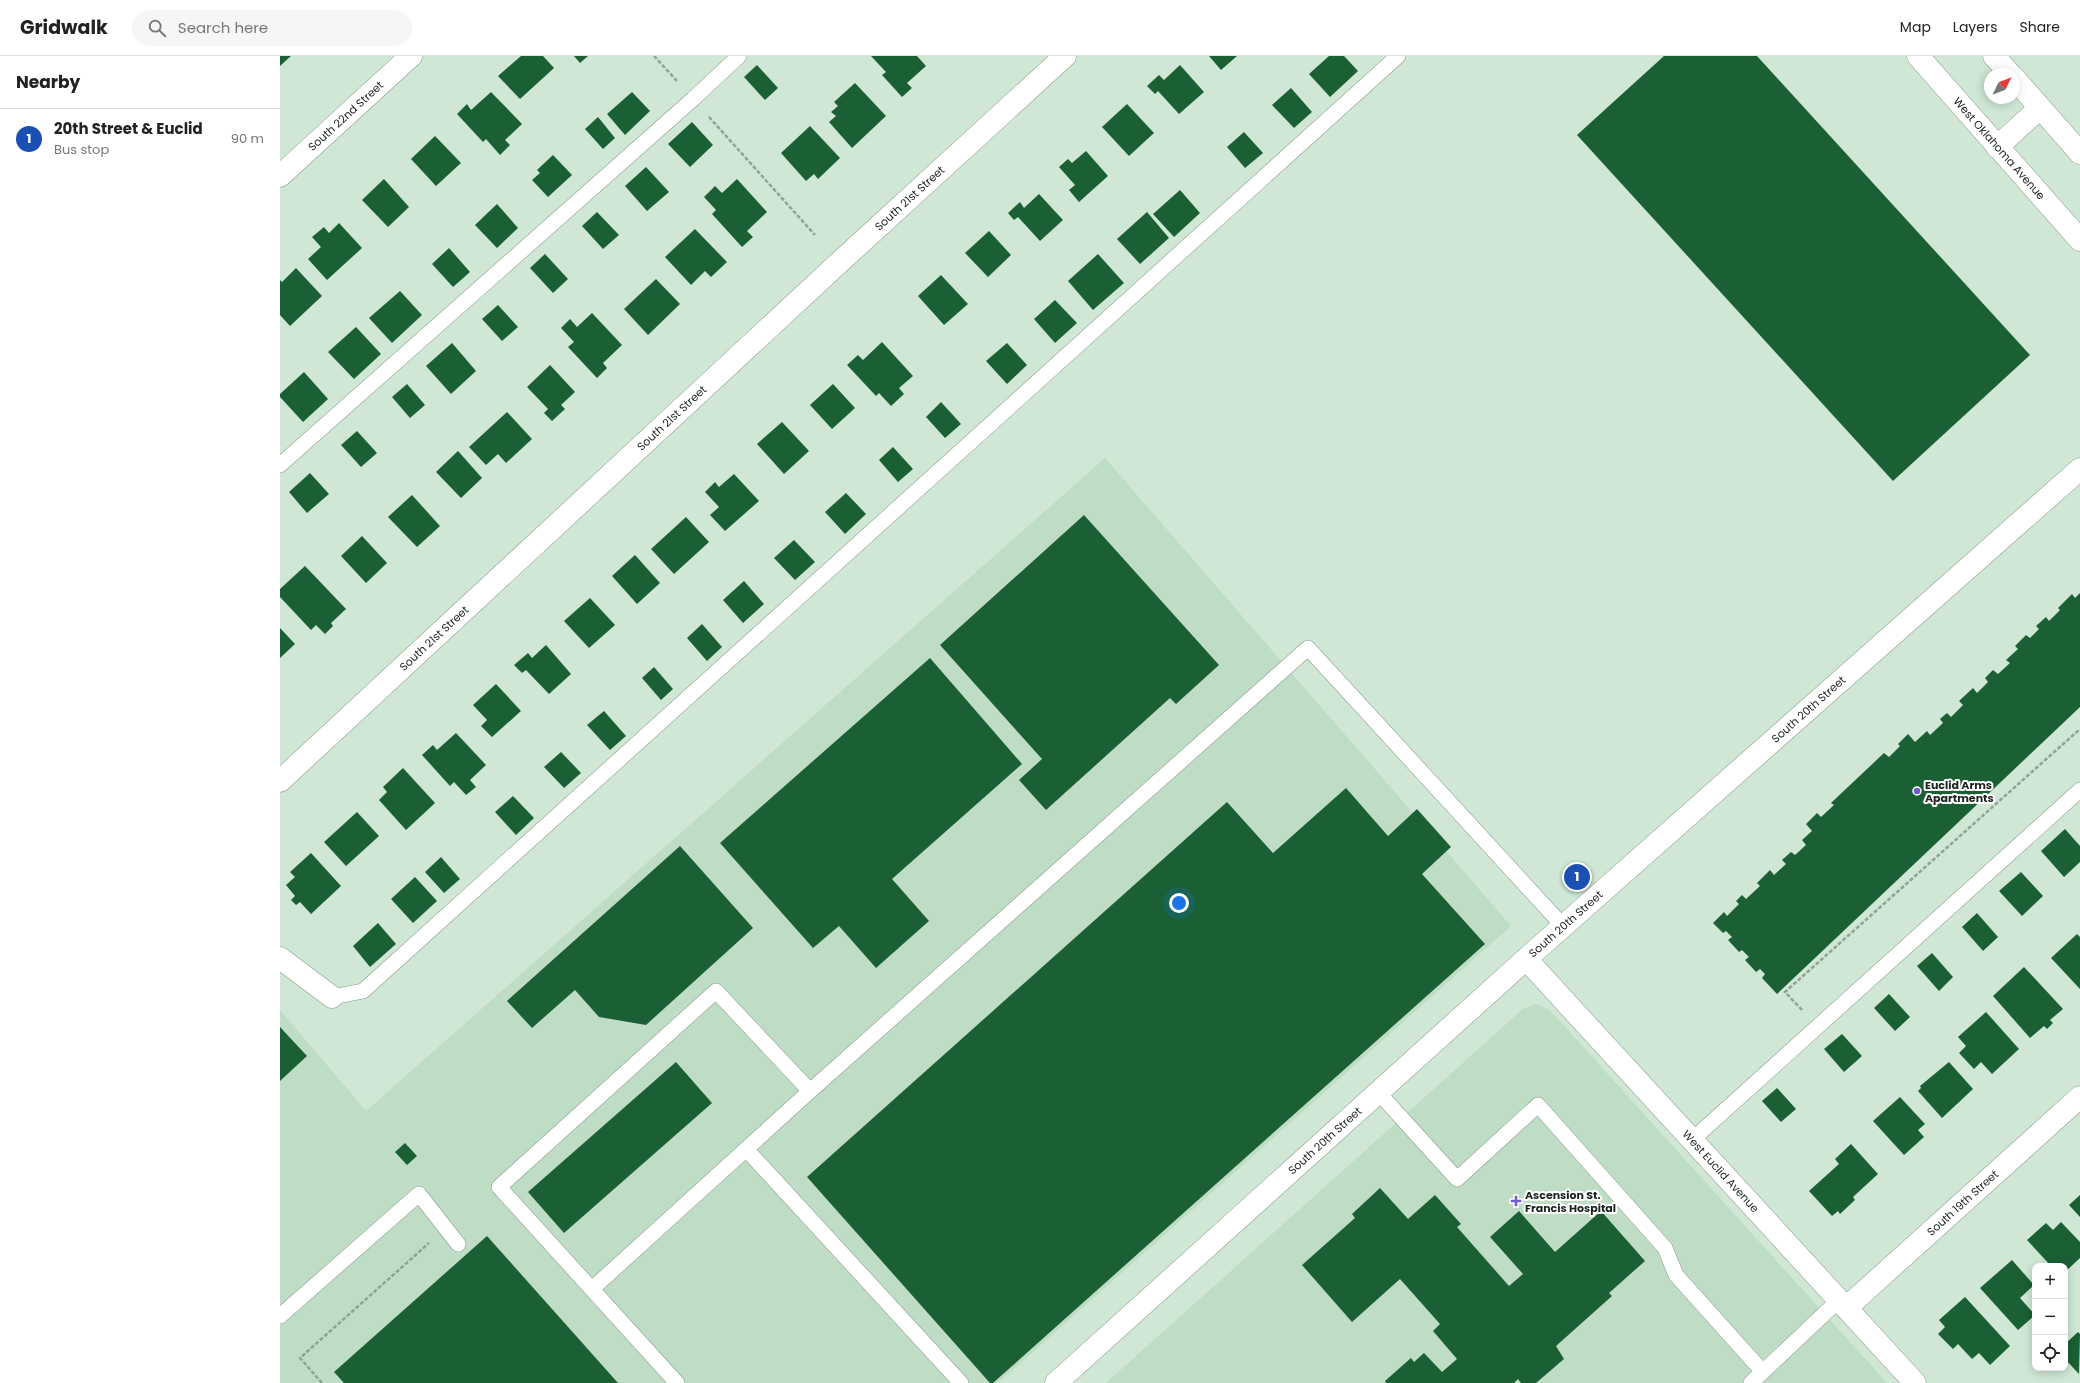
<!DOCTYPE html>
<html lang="en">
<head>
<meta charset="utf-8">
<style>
  body { margin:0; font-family:Poppins,sans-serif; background:#f6f6f6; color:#222 }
  .controls { position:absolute; right:12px; bottom:12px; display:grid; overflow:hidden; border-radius:8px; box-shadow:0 2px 10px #0003 }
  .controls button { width:36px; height:36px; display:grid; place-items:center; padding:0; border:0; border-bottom:1px solid #e0e0e0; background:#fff; color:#222; font:20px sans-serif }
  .compass { position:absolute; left:1704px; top:12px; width:36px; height:36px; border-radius:50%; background:#fff; box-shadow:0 2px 10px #0003; rotate:47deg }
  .you { position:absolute; left:899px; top:847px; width:14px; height:14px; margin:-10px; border:3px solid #fff; border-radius:50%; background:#1a73e8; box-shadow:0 0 0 6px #1a73e833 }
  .badge { display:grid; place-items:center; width:26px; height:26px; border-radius:50%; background:#7259d4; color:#fff; font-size:13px; font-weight:700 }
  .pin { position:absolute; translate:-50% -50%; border:2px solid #fff; box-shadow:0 1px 4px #0006 }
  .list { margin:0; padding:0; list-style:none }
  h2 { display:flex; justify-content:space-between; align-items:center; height:52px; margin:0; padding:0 16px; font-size:17px }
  h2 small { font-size:13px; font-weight:400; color:#767676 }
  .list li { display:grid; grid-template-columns:26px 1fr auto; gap:12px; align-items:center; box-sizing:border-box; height:60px; padding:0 16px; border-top:1px solid #e0e0e0 }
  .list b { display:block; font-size:15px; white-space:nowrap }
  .list p { margin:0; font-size:13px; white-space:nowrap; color:#767676 }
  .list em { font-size:13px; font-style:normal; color:#767676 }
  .icon { flex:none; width:22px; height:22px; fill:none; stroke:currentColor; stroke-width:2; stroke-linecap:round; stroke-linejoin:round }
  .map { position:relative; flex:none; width:1800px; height:1327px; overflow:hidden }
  header { display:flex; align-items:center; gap:24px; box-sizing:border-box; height:56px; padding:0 20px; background:#fff; border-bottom:1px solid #e0e0e0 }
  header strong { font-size:19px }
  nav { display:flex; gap:22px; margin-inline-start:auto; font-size:14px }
  .search { width:280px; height:36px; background:#f6f6f6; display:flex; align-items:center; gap:10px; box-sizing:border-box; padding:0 14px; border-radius:22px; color:#767676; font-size:15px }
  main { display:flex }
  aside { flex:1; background:#fff }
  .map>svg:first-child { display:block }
  .built { fill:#bfdcc5 }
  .building { fill:#1a6034 }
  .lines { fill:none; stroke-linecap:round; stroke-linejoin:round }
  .service-casing { stroke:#869c8b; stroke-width:16 }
  .minor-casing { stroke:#869c8b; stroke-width:23 }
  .tertiary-casing { stroke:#869c8b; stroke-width:23 }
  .secondary-casing { stroke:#869c8b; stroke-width:23 }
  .path { stroke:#90a294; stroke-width:2.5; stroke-dasharray:4 2; stroke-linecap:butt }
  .service { stroke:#fff; stroke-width:15 }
  .minor { stroke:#fff; stroke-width:22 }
  .tertiary { stroke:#fff; stroke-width:22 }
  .secondary { stroke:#fff; stroke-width:22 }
  .poi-dot { fill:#7259d4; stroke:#fff; stroke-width:1.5 }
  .labels { text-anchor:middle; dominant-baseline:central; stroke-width:4; stroke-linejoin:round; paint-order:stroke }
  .street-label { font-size:11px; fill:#19221b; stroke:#fff }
  .poi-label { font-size:11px; font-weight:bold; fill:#19221b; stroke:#fff; text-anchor:start }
</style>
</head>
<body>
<header>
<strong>Gridwalk</strong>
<div class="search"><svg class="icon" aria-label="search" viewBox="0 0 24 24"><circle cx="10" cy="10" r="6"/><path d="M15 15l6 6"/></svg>Search here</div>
<nav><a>Map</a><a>Layers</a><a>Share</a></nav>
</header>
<main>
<aside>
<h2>Nearby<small></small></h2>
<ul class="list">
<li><span class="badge" style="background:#1a4fb4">1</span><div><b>20th Street &amp; Euclid</b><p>Bus stop</p></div><em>90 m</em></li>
</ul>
</aside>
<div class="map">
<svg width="1800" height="1327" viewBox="0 0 1800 1327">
  <rect width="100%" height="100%" fill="#cfe7d4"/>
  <!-- built -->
  <g class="built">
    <path d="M825 402 1231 870 718 1327H0V954L86 1055Z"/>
    <path d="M1255 948 1268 953 1277 962 1607 1327H826L1243 953Z"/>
  </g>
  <!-- building -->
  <g class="building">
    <path d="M0 0H11L0 10Z"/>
    <path d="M241 0H263L274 12 240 43 218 20Z"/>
    <path d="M294 0H308L300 7Z"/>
    <path d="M591 0H637L646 10 627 27 632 32 622 41 602 19 606 16Z"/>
    <path d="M929 0H957L941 14Z"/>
    <path d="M1049 0H1064L1078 15 1050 41 1029 18Z"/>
    <path d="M1384 0H1477L1750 299 1613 425 1297 79Z"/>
    <path d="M477 9 498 32 485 44 464 21Z"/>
    <path d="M900 9 924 36 899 58 878 35 875 38 867 30 879 19 884 24Z"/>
    <path d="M575 27 606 60 572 92 549 66 556 60 551 56 558 50 554 46Z"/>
    <path d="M1011 32 1032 56 1014 72 992 49Z"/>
    <path d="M211 36 242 68 225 84 230 89 220 99 206 83 203 86 177 58 187 48 191 54Z"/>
    <path d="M352 36 370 55 345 79 327 58Z"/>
    <path d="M847 48 874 77 849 100 822 71Z"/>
    <path d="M318 61 335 82 323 93 305 73Z"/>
    <path d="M412 66 433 89 410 111 388 88Z"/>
    <path d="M530 70 560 102 538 123 534 118 526 125 501 97Z"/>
    <path d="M964 76 983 97 965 112 947 91Z"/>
    <path d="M155 80 181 107 156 130 131 103Z"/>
    <path d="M806 95 828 120 799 146 789 134 795 129 779 111 788 103 792 107Z"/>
    <path d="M273 99 292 119 268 141 252 124 260 117 257 114Z"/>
    <path d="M366 111 389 136 367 155 345 130Z"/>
    <path d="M104 123 129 151 108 171 82 144Z"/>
    <path d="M457 123 487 156 467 175 473 181 462 191 432 158 436 154 424 141 435 130 442 137Z"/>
    <path d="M900 134 920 157 894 181 873 158Z"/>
    <path d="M759 138 783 164 760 185 738 161 734 164 728 157 740 146 744 152Z"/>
    <path d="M217 148 238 172 217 192 195 169Z"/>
    <path d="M317 156 339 179 323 193 302 170Z"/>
    <path d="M867 156 889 182 860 208 837 183Z"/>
    <path d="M59 167 82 192 47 224 28 203 41 191 32 181 44 171 49 177Z"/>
    <path d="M415 173 447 206 431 221 425 215 411 229 385 201Z"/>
    <path d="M709 175 731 199 708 221 685 197Z"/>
    <path d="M169 192 190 216 173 231 152 208Z"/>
    <path d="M265 198 288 223 273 237 250 212Z"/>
    <path d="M818 198 844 227 813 254 788 225Z"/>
    <path d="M16 212 42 240 10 270 0 259V224L2 226Z"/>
    <path d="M661 219 688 248 664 269 638 240Z"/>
    <path d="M376 223 400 248 368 279 344 253Z"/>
    <path d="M120 235 142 259 112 287 89 262Z"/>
    <path d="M775 244 797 267 775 287 754 263Z"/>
    <path d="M218 249 238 271 222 285 202 263Z"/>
    <path d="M312 257 342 289 323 307 327 312 317 322 288 291 294 286 281 272 290 263 297 271Z"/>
    <path d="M76 271 101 298 74 323 48 296Z"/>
    <path d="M602 286 633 320 619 332 624 338 611 350 599 337 596 340 567 309 578 299 583 304Z"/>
    <path d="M172 287 196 315 171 338 146 310Z"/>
    <path d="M727 287 747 309 727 328 706 305Z"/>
    <path d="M270 309 295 336 281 349 285 353 272 365 264 357 268 353 247 331Z"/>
    <path d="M24 316 48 343 23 366 0 341V338Z"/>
    <path d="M127 328 145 349 130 362 112 341Z"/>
    <path d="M553 328 575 352 552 373 530 349Z"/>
    <path d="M661 346 681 368 665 382 646 361Z"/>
    <path d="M227 356 252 383 226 407 218 398 206 409 189 391Z"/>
    <path d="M502 366 529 395 504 418 477 388Z"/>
    <path d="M77 375 97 397 81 411 61 389Z"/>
    <path d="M613 391 633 413 618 426 599 404Z"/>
    <path d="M178 395 202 422 181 442 156 416Z"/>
    <path d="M30 417 49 438 27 457 9 436Z"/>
    <path d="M454 418 479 445 445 475 430 459 439 451 425 436 435 426 439 431Z"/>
    <path d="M566 437 586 458 565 478 545 456Z"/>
    <path d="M132 439 160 470 137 491 108 461Z"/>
    <path d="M804 459 939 609 896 648 890 642 766 754 739 724 762 703 660 589Z"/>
    <path d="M406 461 429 486 394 518 371 493Z"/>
    <path d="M82 480 107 507 86 527 61 500Z"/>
    <path d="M514 484 535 506 515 524 494 502Z"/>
    <path d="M355 499 380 527 357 548 332 520Z"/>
    <path d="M25 510 66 553 51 567 53 570 45 578 36 569 31 574 0 541V533Z"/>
    <path d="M464 525 484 548 463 567 443 544Z"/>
    <path d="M1800 537V651L1497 938 1482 922 1485 918 1480 913 1476 916 1465 904 1469 901 1462 894 1459 896 1448 884 1452 881 1446 875 1443 877 1433 867 1444 856 1447 860 1459 848 1456 845 1462 839 1466 843 1480 830 1477 827 1490 814 1494 819 1506 808 1502 804 1511 796 1515 799 1526 789 1522 784 1532 775 1526 768 1537 757 1541 761 1554 749 1551 747 1604 697 1609 701 1620 690 1618 688 1628 678 1635 686 1647 675 1650 679 1663 667 1660 663 1667 657 1671 661 1683 649 1679 645 1693 632 1697 637 1708 626 1705 622 1713 614 1718 618 1730 607 1726 604 1738 593 1735 590 1746 579 1750 582 1759 573 1756 570 1766 561 1769 565 1780 554 1778 552 1792 538 1795 542Z"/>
    <path d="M310 542 335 569 309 592 284 565Z"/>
    <path d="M422 568 442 591 427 605 407 582Z"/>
    <path d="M0 572 15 588 0 602Z"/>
    <path d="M266 589 291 618 269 638 246 614 242 617 234 609 248 597 252 602Z"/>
    <path d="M650 602 742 708 612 823 649 865 596 912 559 870 533 892 440 787Z"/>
    <path d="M374 611 393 633 381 644 362 622Z"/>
    <path d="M216 628 241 655 212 681 201 670 207 664 193 649Z"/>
    <path d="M324 655 346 680 330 694 307 669Z"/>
    <path d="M176 677 206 709 190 724 196 731 186 739 174 726 170 730 142 699 153 689 157 694Z"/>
    <path d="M281 696 301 717 284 732 264 711Z"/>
    <path d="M123 712 155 747 126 774 99 744 107 736 103 731Z"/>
    <path d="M1066 732 1108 780 1137 753 1171 791 1142 818 1205 888 713 1327H710L527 1121 947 746 993 797Z"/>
    <path d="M233 740 254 762 236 779 215 756Z"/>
    <path d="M77 756 99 780 66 810 44 786Z"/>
    <path d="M1785 773 1800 790V806L1784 821 1761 795Z"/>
    <path d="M400 790 473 872 366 969 319 961 295 934 252 972 227 945Z"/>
    <path d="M31 797 61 830 31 858 20 846 16 849 11 844 15 840 6 829 15 821 10 816Z"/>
    <path d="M161 801 180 823 164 837 145 816Z"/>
    <path d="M1741 816 1763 840 1742 860 1719 835Z"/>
    <path d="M135 821 157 845 133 867 111 843Z"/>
    <path d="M1697 857 1718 881 1703 895 1682 871Z"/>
    <path d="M98 867 116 888 90 911 73 890Z"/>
    <path d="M1797 878 1800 881V933L1771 902Z"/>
    <path d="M1652 897 1673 921 1659 935 1637 910Z"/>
    <path d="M1744 911 1783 953 1770 964 1773 967 1767 973 1764 970 1750 982 1713 940Z"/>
    <path d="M1609 938 1630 961 1615 975 1594 952Z"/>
    <path d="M1706 956 1739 993 1712 1018 1701 1006 1694 1013 1679 997 1686 990 1678 981Z"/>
    <path d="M0 971 27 1000 0 1025Z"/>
    <path d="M1562 978 1582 1000 1564 1016 1544 993Z"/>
    <path d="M396 1006 432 1047 284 1177 248 1136Z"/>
    <path d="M1669 1006 1693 1033 1662 1062 1638 1035 1641 1032 1640 1030Z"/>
    <path d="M1497 1032 1516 1053 1501 1066 1482 1045Z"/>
    <path d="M1620 1041 1645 1068 1638 1074 1644 1081 1624 1099 1593 1065Z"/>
    <path d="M125 1087 137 1100 127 1109 115 1096Z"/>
    <path d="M1571 1088 1598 1118 1573 1141 1575 1144 1560 1158 1558 1155 1552 1160 1529 1135 1559 1108 1555 1103Z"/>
    <path d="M1100 1132 1128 1163 1155 1139 1181 1168 1177 1171 1229 1230 1243 1218 1210 1181 1239 1155 1275 1196 1321 1155 1365 1205 1329 1237 1332 1240 1276 1290 1284 1303 1256 1327H1241L1238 1323 1234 1327H1106L1105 1325 1131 1302 1134 1306 1144 1297 1162 1316 1177 1303 1153 1275 1160 1268 1120 1223 1072 1266 1022 1209 1075 1162 1072 1158Z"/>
    <path d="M1800 1139V1161L1789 1149Z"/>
    <path d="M1781 1166 1800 1186V1202L1785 1216V1210H1771L1747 1184 1766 1167 1773 1174Z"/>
    <path d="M207 1180 338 1327H64L54 1316Z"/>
    <path d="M1732 1204 1754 1229 1740 1242 1755 1259 1738 1274 1700 1232Z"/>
    <path d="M1685 1241 1730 1290 1710 1309 1699 1297 1692 1303 1678 1288 1673 1293 1658 1278 1665 1271 1659 1264Z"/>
    <path d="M1798 1276 1800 1278 1799 1318 1785 1303V1288Z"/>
  </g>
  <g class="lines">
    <!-- service casing -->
    <g class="service-casing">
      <g id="service">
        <path d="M0 409 413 43 459 0"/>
        <path d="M52 941 83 935 1118 0"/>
        <path d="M1098 1036 1177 1123 1258 1049 1385 1192 1396 1219 1483 1316"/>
        <path d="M1413 1083 1800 734"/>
        <path d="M466 1093 681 1327"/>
        <path d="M312 1233 530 1035 1028 592 1283 870"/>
        <path d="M0 1260 139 1138 178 1188"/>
        <path d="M397 1327 219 1131 436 935 530 1035"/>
        <path d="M1471 1327 1559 1244"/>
      </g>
    </g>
    <!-- minor casing -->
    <g class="minor-casing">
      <g id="minor">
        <path id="s1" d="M0 120 131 0"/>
        <path id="s2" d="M0 725 562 204 785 0"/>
        <path d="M0 902 52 941"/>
        <path id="s3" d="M1246 903 1635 1327"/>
        <path id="s4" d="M1566 1252 1800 1041"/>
      </g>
    </g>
    <!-- tertiary casing -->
    <g class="tertiary-casing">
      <g id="tertiary">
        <path id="s5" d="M776 1327 1246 903 1800 413"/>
      </g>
    </g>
    <!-- secondary casing -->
    <g class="secondary-casing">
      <g id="secondary">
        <path id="s6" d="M1638 0 1800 184"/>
        <path d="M1714 0 1730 18"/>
        <path d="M1734 22 1800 97"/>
        <path d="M1717 91 1760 52"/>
      </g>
    </g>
    <!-- path -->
    <g class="path">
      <path d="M374 0 398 26"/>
      <path d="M429 61 535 179"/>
      <path d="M1522 954 1505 936 1800 673"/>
      <path d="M42 1327 20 1302 149 1187"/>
    </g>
    <!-- service -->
    <use href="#service" class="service"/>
    <!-- minor -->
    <use href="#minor" class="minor"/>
    <!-- tertiary -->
    <use href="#tertiary" class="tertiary"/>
    <!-- secondary -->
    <use href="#secondary" class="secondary"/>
  </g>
  <!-- markers -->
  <g class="poi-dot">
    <circle cx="1637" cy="735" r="4"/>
    <path d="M1234 1139h4v4h4v4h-4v4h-4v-4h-4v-4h4z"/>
  </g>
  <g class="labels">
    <!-- street labels -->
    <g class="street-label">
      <text stroke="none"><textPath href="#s1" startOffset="89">South 22nd Street</textPath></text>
      <text stroke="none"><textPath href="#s6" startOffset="123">West Oklahoma Avenue</textPath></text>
      <text stroke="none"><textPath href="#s2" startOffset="858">South 21st Street</textPath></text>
      <text stroke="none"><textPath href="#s2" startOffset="534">South 21st Street</textPath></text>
      <text stroke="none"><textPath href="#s2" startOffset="210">South 21st Street</textPath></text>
      <text stroke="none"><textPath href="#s5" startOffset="1010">South 20th Street</textPath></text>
      <text stroke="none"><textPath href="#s5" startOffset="686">South 20th Street</textPath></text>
      <text stroke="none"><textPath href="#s5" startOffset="362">South 20th Street</textPath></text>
      <text stroke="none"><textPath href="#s3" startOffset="288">West Euclid Avenue</textPath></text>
      <text stroke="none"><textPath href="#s4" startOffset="157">South 19th Street</textPath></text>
    </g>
    <!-- poi labels -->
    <g class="poi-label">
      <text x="1645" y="729">Euclid Arms<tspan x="1645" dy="13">Apartments</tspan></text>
      <text x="1245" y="1139">Ascension St.<tspan x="1245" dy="13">Francis Hospital</tspan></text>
    </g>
  </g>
</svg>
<div class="controls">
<button>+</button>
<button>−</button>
<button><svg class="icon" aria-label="locate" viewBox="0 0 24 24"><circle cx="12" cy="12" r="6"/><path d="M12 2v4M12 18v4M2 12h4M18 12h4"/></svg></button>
</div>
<svg class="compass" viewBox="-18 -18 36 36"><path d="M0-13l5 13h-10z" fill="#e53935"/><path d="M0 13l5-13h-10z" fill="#767676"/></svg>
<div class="you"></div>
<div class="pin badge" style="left:1297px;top:821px;background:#1a4fb4">1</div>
</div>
</main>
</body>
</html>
